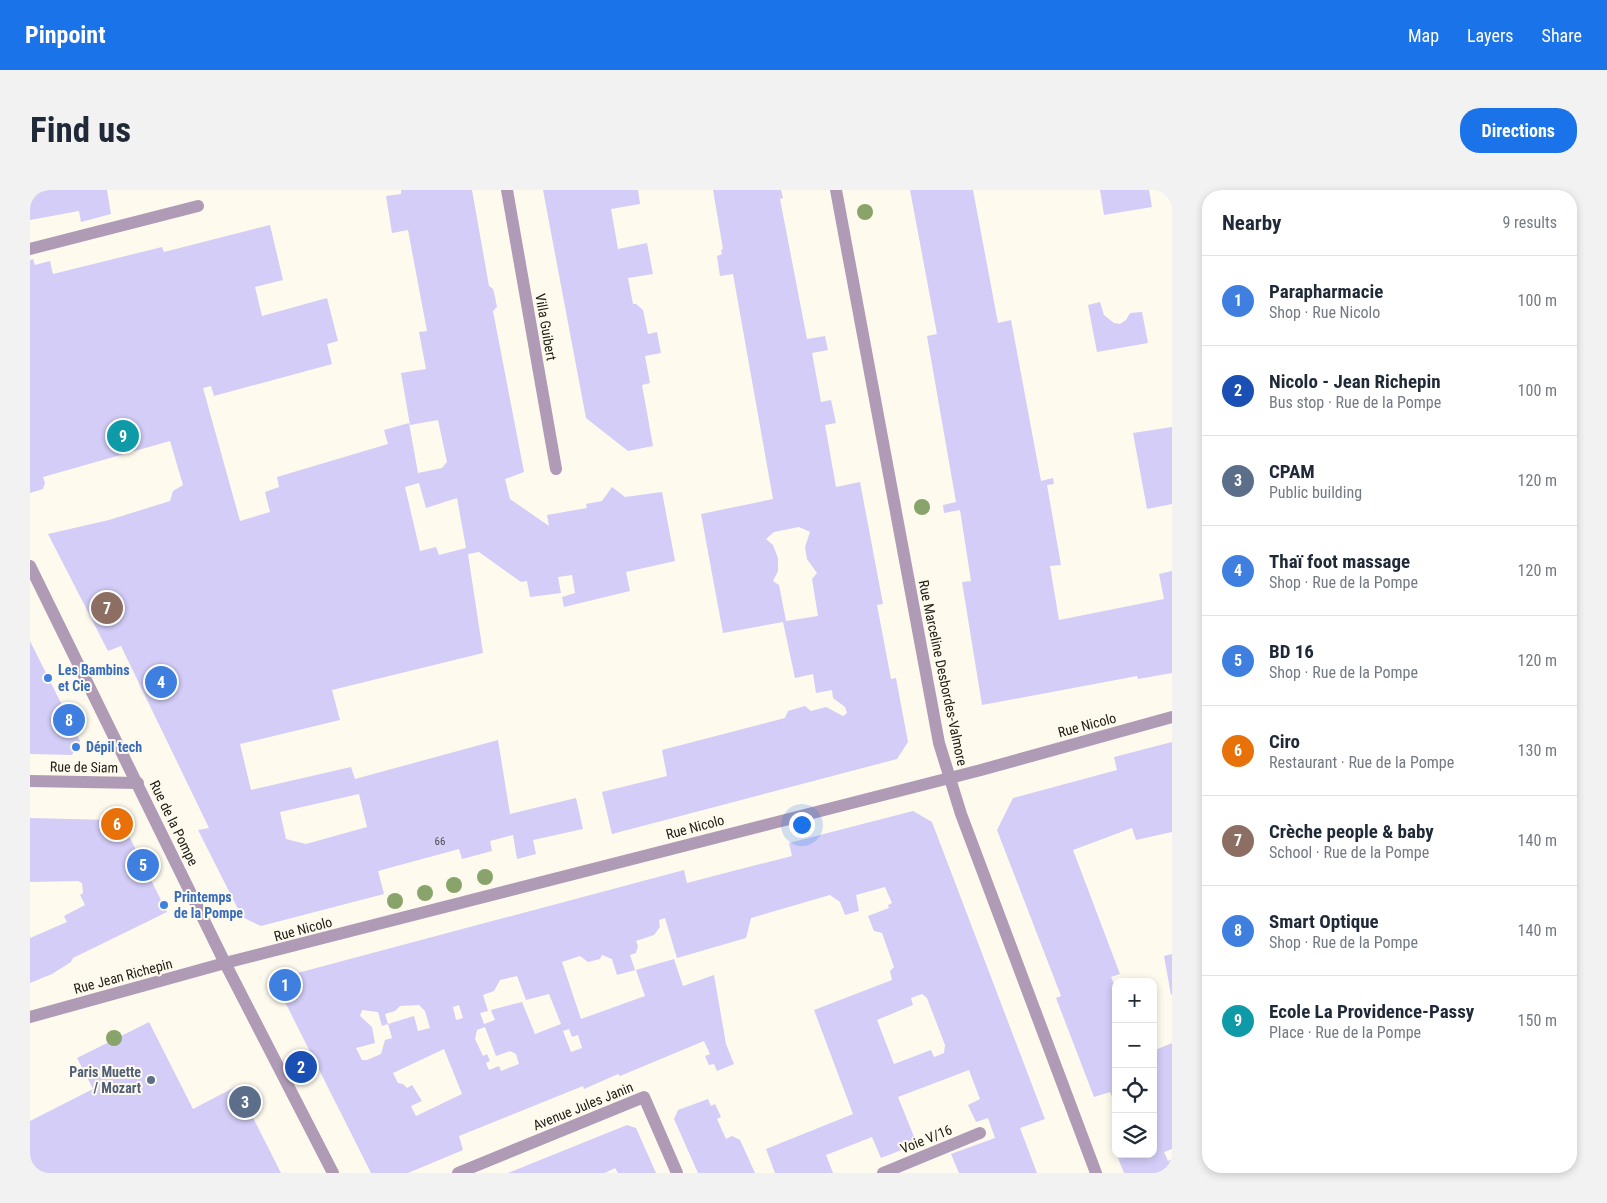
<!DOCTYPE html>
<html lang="en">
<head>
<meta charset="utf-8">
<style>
  body { margin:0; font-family:"Roboto Condensed",sans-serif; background:#f2f2f3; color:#1f2937 }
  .controls { position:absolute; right:15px; bottom:15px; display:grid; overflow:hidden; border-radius:10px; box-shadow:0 2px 8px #0003 }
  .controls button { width:45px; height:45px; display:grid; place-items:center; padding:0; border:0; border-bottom:1px solid #e0e1e3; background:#fff; color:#1f2937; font:25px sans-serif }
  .you { position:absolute; left:771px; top:634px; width:18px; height:18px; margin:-12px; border:4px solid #fff; border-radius:50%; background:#1a73e8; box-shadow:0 0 0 8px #1a73e833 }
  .badge { display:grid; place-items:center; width:32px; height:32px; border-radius:50%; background:#1a73e8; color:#fff; font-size:16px; font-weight:700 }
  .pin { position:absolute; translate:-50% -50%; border:2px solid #fff; box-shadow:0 1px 5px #0006 }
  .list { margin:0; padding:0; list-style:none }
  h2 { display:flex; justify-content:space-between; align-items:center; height:65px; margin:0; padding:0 20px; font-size:21px }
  h2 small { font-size:16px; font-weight:400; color:#747a83 }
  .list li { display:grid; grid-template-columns:32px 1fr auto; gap:15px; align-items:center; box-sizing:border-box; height:90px; padding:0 20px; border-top:1px solid #e0e1e3 }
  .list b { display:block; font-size:19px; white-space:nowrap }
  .list p { margin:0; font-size:16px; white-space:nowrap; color:#747a83 }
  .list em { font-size:16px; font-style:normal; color:#747a83 }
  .icon { flex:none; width:28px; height:28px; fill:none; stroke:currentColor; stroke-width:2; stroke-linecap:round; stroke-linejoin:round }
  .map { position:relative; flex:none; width:1142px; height:983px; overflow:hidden; border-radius:20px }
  header { display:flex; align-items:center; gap:30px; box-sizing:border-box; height:70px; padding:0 25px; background:#1a73e8; color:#fff }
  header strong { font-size:24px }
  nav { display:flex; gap:28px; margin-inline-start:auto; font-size:18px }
  .intro { display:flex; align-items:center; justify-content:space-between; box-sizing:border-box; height:120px; padding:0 30px }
  h1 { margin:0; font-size:35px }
  .button { padding:12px 22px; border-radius:20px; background:#1a73e8; color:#fff; font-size:18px; font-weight:700 }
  main { display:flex; gap:30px; padding:0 30px }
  aside { flex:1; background:#fff; border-radius:20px; box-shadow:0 2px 8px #0003 }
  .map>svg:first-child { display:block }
  .building { fill:#d3cdf7; fill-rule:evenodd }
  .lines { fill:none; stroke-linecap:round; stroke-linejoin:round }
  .service { stroke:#b09bb6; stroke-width:12 }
  .minor { stroke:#b09bb6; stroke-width:12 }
  .tertiary { stroke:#b09bb6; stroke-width:12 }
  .tree { fill:#88a46b }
  .shop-dot { fill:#3f7fe0; stroke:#fffaee; stroke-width:2 }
  .service-dot { fill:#5c6f8a; stroke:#fffaee; stroke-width:2 }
  .labels { text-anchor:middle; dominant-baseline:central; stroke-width:4; stroke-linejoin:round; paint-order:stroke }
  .number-label { font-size:11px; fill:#4f4c51 }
  .street-label { font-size:14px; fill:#23211a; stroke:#fffaee }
  .shop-label { font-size:14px; font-weight:bold; fill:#366cbe; stroke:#fffaee; text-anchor:start }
  .service-label { font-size:14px; font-weight:bold; fill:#4e5e75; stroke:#fffaee; text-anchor:end }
</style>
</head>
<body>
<header>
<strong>Pinpoint</strong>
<nav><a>Map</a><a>Layers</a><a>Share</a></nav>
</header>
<div class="intro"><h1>Find us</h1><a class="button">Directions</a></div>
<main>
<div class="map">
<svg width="1142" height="983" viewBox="0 0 1142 983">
  <rect width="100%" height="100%" fill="#fffaee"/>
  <!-- building -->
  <g class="building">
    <path d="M0 0H77L81 24 51 32 49 21 0 30Z"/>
    <path d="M371 0H442L459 96 463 99 465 107 467 117 463 121 494 282 475 289 480 309 519 336 517 325 557 318 556 314 572 311 582 297 595 307 632 302 645 371 596 382 600 401 534 417 532 407 545 403 542 385 528 387 531 403 500 407 497 391 491 392 449 362 438 364 453 463 302 500 310 530 210 554 221 600 321 577 325 589 468 550 480 624 546 608 553 639 503 650 506 664 487 669 483 645 460 651 462 661 432 669 429 659 348 681 354 704 231 736 212 727 168 640 179 638 91 456 78 461 18 344 79 330 140 311 143 301 153 295 140 251 13 287 15 293 13 299 0 303V70L3 69 5 75 20 71 23 84 132 57 134 62 240 35 253 90 225 97 232 126 297 108 308 151 297 154 302 174 184 206 181 196 173 198 210 331 240 322 235 302 249 297 247 287 358 254 354 240 379 233 388 283 412 278 417 272 408 230 380 235 371 183 396 179 389 142 397 141 378 40 362 43 356 6 371 4ZM389 293 396 318 427 308 436 358 409 365 406 357 390 361 375 297ZM329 604 337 637 276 654 256 649 250 622Z"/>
    <path d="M513 0H608L610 14 581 19 588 59 617 53 623 84 598 88 603 114H606L613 120 618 144 627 142 631 163 615 166 620 193 612 195 623 256 598 261 556 228Z"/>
    <path d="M683 0H751L753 8 750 9 777 149 795 146 798 160 782 163 791 212 801 210 806 233 795 235 806 297 830 292 853 414 847 415 861 489 866 488 878 552 867 569 582 644 572 602 637 586 632 560 755 528 758 521 775 516 781 521 796 517 813 526 817 523 815 517 803 508 802 500 786 503 783 484 765 488 753 432 693 443 671 324 743 309 703 84 690 86 687 66 692 64 691 60 693 59ZM769 337 780 342 775 357 777 369 787 383 782 389 788 426 756 431 749 395 743 391 748 381V368L743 355 736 349 744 342Z"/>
    <path d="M880 0H943L968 133 981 130 1011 291 1023 288 1024 294 1017 295 1031 375 1020 376 1029 430 1134 409 1129 384 1142 381V483L1108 489 1107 486 952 515 932 392 941 391 930 320 914 323 913 315 926 312 897 146 907 144Z"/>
    <path d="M1070 0H1119L1122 17 1074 25Z"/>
    <path d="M1070 112 1074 125 1084 133 1090 134 1096 130 1100 123 1112 122 1118 153 1067 162 1058 115Z"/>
    <path d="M1142 237V314L1117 319 1103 243Z"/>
    <path d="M0 451 50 551 42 565 0 564Z"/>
    <path d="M1142 552V642L1106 650 1102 638 1043 660 1090 784 1081 787 1086 799V917L1080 902 1064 907 1026 808 1031 806 967 640 983 608 1087 580 1084 567Z"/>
    <path d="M883 621 902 632 1015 929 990 938 1007 983H929L921 964 965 948 958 928 946 932 938 915 950 909 939 880 868 907 887 954 851 968 842 947 796 965 803 983H745L736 959 823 924 784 820 862 790 860 781 864 777 852 743 844 741 838 726 859 718 858 715 862 713 855 697 826 705 829 721 815 725 810 712 800 705 721 728 716 748 647 768 635 728 629 730 630 737 624 745 606 751 608 756 606 763 600 765 605 780 587 785 582 769 572 765 570 769 558 772 550 766 532 772 551 829 615 806 606 780 644 769 653 796 684 785 696 854 704 874 687 881 684 874 679 875 675 866 680 864 674 851 590 886 588 884 554 899 553 896 429 946 433 960 378 983H341L251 804 260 785 654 680 657 693 703 681 762 666 759 653ZM487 786 496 810 519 804 531 834 505 844 492 812 461 820 465 830 454 834 450 823 458 821 453 805 464 801 470 790ZM892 804 897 808 915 855 914 863 904 867 901 860 864 874 847 830 883 815 881 808ZM389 815 395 821 400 838 388 841 384 826 358 834 362 848 355 850 351 864 337 870H332L326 858 345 853 342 837 330 826 332 820 348 822 352 836 358 834 355 824 365 821 370 816ZM429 815 433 828 426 830 423 817ZM455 837 466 866 480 861 486 864 489 874 471 881 469 876 459 880 456 873 460 871 457 864 453 866 445 849 447 840ZM539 839 542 847 548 845 552 858 541 862 533 841ZM414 859 432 904 386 926 381 916 392 911 382 895 377 898 373 894 368 893 363 883Z"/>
    <path d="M0 628 81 630 95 638 137 722 43 768 41 772 22 784 0 793V748L37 732 34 726 55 715 50 705 53 703 52 693 48 691 0 692Z"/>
    <path d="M1142 764V804L1141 805 1134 766Z"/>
    <path d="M119 832 163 919 207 896 251 983H0V931L63 899 47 868Z"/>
    <path d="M1142 853V959L1134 962 1138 971 1142 969V983H1094L1088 968 1096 964H1123V861Z"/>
    <path d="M678 909 681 916 685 914 691 927 687 929 696 949 702 946 710 950 725 983H668L644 929 648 920Z"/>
    <path d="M597 935 606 938 626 983H588L585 978 575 983H478Z"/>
  </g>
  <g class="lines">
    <!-- service -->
    <g class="service">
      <path d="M477 0 526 279"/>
      <path d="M0 59 168 16"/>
      <path d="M853 983 950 943"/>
    </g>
    <!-- minor -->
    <g class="minor">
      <path d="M806 0 909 553 931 624 1066 983"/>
      <path d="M0 591 108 593"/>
      <path d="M0 827 195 773 951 580 1142 527"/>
      <path d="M428 983 614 907 647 983"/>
    </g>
    <!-- tertiary -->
    <path class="tertiary" d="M0 376 195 773 303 983"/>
  </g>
  <!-- trees -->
  <g class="tree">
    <circle cx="835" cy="22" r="8"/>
    <circle cx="892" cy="317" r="8"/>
    <circle cx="455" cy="687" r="8"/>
    <circle cx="424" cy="695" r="8"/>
    <circle cx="395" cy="703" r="8"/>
    <circle cx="365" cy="711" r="8"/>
    <circle cx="84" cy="848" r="8"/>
  </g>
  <!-- markers -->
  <g class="shop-dot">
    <circle cx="18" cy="488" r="5"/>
    <circle cx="46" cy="557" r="5"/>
    <circle cx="134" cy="715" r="5"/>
  </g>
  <circle class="service-dot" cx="121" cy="890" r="5"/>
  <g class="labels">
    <!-- number labels -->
    <g class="number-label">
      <text x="410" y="651">66</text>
    </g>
    <!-- street labels -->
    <g class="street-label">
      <text transform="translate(516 137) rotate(80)">Villa Guibert</text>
      <text transform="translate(913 483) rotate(78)">Rue Marceline Desbordes-Valmore</text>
      <text transform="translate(1057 535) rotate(-15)">Rue Nicolo</text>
      <text transform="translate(54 577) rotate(1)">Rue de Siam</text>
      <text transform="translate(144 633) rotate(64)">Rue de la Pompe</text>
      <text transform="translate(665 637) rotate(-15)">Rue Nicolo</text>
      <text transform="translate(273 739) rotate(-15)">Rue Nicolo</text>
      <text transform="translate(93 786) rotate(-15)">Rue Jean Richepin</text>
      <text transform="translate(553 916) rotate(-22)">Avenue Jules Janin</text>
      <text transform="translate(896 949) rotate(-22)">Voie V/16</text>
    </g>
    <!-- shop labels -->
    <g class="shop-label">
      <text x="28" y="480">Les Bambins<tspan x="28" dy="16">et Cie</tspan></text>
      <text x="56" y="557">Dépil tech</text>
      <text x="144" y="707">Printemps<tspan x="144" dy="16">de la Pompe</tspan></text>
    </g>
    <!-- service labels -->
    <g class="service-label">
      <text x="111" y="882">Paris Muette<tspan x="111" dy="16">/ Mozart</tspan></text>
    </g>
  </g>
</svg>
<div class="controls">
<button>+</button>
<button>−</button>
<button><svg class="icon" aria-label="locate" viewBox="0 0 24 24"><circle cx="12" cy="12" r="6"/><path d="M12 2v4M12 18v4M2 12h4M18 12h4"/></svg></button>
<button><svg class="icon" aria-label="layers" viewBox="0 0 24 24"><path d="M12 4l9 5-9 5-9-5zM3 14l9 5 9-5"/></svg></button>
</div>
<div class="you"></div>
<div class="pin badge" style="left:255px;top:795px;background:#3f7fe0">1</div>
<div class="pin badge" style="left:271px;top:877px;background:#1a4fb4">2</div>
<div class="pin badge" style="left:215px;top:912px;background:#5c6f8a">3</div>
<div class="pin badge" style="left:131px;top:492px;background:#3f7fe0">4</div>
<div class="pin badge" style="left:113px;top:675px;background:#3f7fe0">5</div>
<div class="pin badge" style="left:87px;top:634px;background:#e8710a">6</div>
<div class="pin badge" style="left:77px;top:418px;background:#8d6e63">7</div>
<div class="pin badge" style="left:39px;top:530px;background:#3f7fe0">8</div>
<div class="pin badge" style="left:93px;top:246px;background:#0f9aa8">9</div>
</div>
<aside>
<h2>Nearby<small>9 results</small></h2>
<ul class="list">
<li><span class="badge" style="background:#3f7fe0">1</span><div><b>Parapharmacie</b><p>Shop · Rue Nicolo</p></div><em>100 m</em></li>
<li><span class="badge" style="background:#1a4fb4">2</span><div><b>Nicolo - Jean Richepin</b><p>Bus stop · Rue de la Pompe</p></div><em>100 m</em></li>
<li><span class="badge" style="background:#5c6f8a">3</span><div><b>CPAM</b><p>Public building</p></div><em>120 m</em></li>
<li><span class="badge" style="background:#3f7fe0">4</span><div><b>Thaï foot massage</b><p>Shop · Rue de la Pompe</p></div><em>120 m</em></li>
<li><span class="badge" style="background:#3f7fe0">5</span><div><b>BD 16</b><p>Shop · Rue de la Pompe</p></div><em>120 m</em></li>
<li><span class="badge" style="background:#e8710a">6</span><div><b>Ciro</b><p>Restaurant · Rue de la Pompe</p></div><em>130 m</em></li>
<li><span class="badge" style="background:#8d6e63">7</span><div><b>Crèche people &amp; baby</b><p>School · Rue de la Pompe</p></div><em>140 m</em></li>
<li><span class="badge" style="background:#3f7fe0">8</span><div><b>Smart Optique</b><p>Shop · Rue de la Pompe</p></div><em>140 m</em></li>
<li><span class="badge" style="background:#0f9aa8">9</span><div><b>Ecole La Providence-Passy</b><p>Place · Rue de la Pompe</p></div><em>150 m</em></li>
</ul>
</aside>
</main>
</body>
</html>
